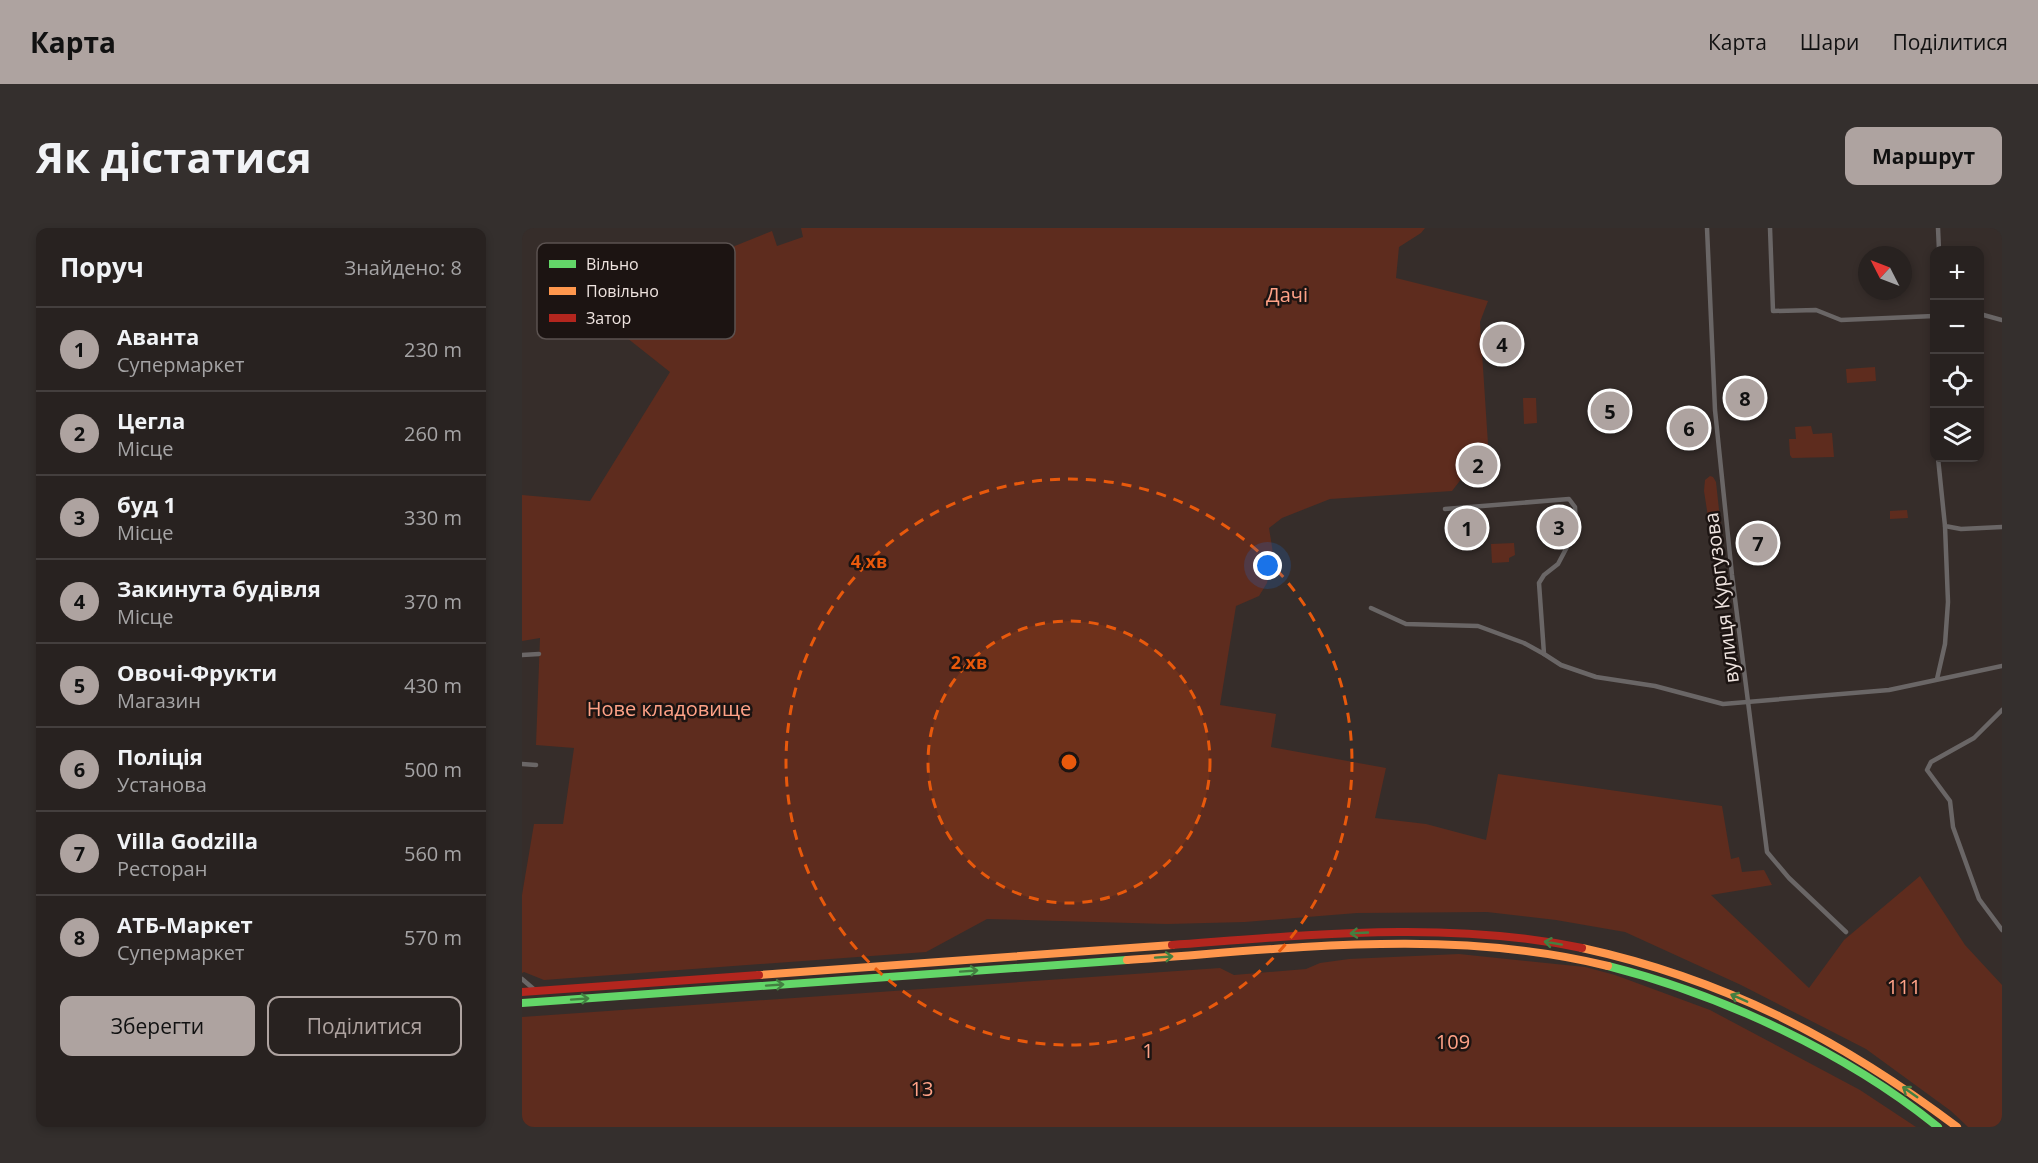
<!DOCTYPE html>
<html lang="uk">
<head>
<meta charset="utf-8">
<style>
  body { margin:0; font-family:"Open Sans",sans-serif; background:#342f2d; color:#f1f3f6 }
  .controls { position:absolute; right:18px; top:18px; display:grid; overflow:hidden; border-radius:12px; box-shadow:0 3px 9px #0003 }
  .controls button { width:54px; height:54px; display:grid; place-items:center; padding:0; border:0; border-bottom:2px solid #443f3e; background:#282220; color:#f1f3f6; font:30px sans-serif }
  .compass { position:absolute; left:1336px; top:18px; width:54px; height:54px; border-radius:50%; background:#282220; box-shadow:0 3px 9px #0003; rotate:312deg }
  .you { position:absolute; left:746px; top:338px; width:21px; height:21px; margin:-15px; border:4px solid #fff; border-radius:50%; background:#1a73e8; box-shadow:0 0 0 9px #1a73e833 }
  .badge { display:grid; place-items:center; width:39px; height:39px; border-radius:50%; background:#aea3a0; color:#111; font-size:20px; font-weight:700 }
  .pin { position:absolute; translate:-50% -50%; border:3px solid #fff; box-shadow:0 2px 6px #0006 }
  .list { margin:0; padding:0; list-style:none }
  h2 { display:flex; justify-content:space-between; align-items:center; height:78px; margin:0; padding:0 24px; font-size:26px }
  h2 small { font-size:20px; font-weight:400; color:#a5a4a5 }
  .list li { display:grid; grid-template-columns:39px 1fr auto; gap:18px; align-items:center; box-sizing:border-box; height:84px; padding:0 24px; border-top:2px solid #443f3e }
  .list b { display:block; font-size:22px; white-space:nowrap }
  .list p { margin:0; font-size:20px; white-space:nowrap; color:#a5a4a5 }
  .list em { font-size:20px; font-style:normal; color:#a5a4a5 }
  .actions { display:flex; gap:12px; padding:18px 24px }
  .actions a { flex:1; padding:14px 0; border:2px solid #aea3a0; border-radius:12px; text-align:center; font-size:21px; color:#aea3a0 }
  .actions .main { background:#aea3a0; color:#111 }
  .icon { flex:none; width:33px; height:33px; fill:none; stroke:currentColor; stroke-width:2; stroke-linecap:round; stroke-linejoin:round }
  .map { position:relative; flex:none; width:1480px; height:899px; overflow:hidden; border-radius:12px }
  header { display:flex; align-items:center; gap:36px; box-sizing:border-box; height:84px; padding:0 30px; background:#aea3a0; color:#111 }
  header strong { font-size:28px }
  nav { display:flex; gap:33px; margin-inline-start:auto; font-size:21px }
  .intro { display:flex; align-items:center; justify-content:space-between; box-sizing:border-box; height:144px; padding:0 36px }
  h1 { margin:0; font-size:42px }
  .button { padding:15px 27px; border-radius:12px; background:#aea3a0; color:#111; font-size:21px; font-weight:700 }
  main { display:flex; gap:36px; padding:0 36px }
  aside { flex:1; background:#282220; border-radius:12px; box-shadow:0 3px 9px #0003 }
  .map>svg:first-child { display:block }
  .green { fill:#5e2c1e }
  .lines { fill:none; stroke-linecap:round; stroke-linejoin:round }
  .street { stroke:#6a6666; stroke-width:4.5 }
  .fast { stroke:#63d668; stroke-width:8 }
  .slow { stroke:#ff974d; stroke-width:8 }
  .jam { stroke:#b3261e; stroke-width:8 }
  .oneway { stroke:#437f41 }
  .ring { fill:none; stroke:#e8590c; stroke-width:3; stroke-dasharray:10 8 }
  .labels { text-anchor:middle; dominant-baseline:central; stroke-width:5; stroke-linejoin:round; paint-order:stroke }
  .park-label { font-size:20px; fill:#ffa287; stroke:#1c1412 }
  .street-label { font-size:20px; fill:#eee3df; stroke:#1c1412 }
  .key { fill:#1c1412; stroke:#5b5250; stroke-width:1.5 }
  .key-label { font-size:16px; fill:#eee3df }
  .centre { fill:#e8590c; stroke:#1c1412; stroke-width:3 }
  .ring-label { font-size:18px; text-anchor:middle; font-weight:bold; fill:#e8590c; stroke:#1c1412; stroke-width:5; stroke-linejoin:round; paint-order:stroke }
</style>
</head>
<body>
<header>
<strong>Карта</strong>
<nav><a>Карта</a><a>Шари</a><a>Поділитися</a></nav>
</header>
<div class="intro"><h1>Як дістатися</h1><a class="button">Маршрут</a></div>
<main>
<aside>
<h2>Поруч<small>Знайдено: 8</small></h2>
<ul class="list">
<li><span class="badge">1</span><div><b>Аванта</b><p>Супермаркет</p></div><em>230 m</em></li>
<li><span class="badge">2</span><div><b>Цегла</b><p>Місце</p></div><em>260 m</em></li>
<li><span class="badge">3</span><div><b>буд 1</b><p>Місце</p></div><em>330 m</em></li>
<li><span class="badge">4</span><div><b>Закинута будівля</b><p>Місце</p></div><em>370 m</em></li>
<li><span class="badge">5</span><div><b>Овочі-Фрукти</b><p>Магазин</p></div><em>430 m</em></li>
<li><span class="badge">6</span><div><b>Поліція</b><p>Установа</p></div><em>500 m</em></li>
<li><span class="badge">7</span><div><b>Villa Godzilla</b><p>Ресторан</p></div><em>560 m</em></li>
<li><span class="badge">8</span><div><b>АТБ-Маркет</b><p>Супермаркет</p></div><em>570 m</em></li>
</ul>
<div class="actions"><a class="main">Зберегти</a><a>Поділитися</a></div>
</aside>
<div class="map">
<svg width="1480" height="899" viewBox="0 0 1480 899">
  <rect width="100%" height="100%" fill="#362d2a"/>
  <!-- green -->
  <g class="green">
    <path d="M279 0H903L899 5 877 19 874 50 966 73 958 94 966 216 930 263 808 271 760 290 747 300 751 325 745 355 737 368 714 378 698 477 754 486 749 519 864 540 853 590 904 596 964 612 976 546 1200 578 1209 631 1217 629 1220 644 1242 642 1250 657 1189 667 1287 760 1322 712 1398 648 1443 717 1480 757V899H1446L1429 883 1344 821 1219 757 1103 704 1034 692 965 684 835 685 723 694 645 696 465 691 404 724 22 752 2 744 0 745V667L12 596H41L52 520 14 517 18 410 0 413V267L68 273 148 144 47 64 121 55 250 3 255 18 281 9Z"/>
    <path d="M1353 139 1354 153 1325 155 1324 141Z"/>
    <path d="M1001 170H1014L1015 195 1002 196Z"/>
    <path d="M1289 198 1291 206 1310 205 1312 229 1270 230 1268 227 1267 211H1274L1273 199Z"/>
    <path d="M1188 248 1191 249 1194 254 1199 300 1197 304 1190 305 1188 302 1182 263 1183 252Z"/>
    <path d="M1385 282 1386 290 1368 291V283Z"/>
    <path d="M992 315 993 327 987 330V334L970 335 969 316Z"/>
    <path d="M937 726 1063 739 1093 747 1188 782 1338 862 1394 899H0V789L698 740 712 747 784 741 798 735 827 731Z"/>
  </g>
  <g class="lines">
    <!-- street -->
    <g class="street">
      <path d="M1185 0 1193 182 1210 347 1245 624 1267 650 1324 704"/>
      <path d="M1248 0 1251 83 1294 82 1319 92 1412 88"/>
      <path d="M1416 0 1417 22"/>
      <path d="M1458 86 1480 92"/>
      <path d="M1416 230 1423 298 1439 301 1480 299"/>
      <path d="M923 281 1047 271 1053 279 1054 302 1036 336 1022 347 1017 355 1022 426 1039 437 1074 449 1133 458 1201 476 1367 462 1480 438"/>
      <path d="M849 380 884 396 956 398 1002 415 1022 426"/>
      <path d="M0 427 17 426"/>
      <path d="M1415 451 1423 416 1426 374 1423 298"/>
      <path d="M1480 482 1452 510 1409 534 1405 542 1428 573 1431 599 1457 671 1480 702"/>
      <path d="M0 536 14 537"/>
      <path d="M0 751 14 763"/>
    </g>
    <!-- fast -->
    <g class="fast">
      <path d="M1086 738C1200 767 1325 825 1416 899"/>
      <path d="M0 775 605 732"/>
    </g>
    <!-- slow -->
    <g class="slow">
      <path d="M1060 720C1202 751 1320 812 1435 899"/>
      <path d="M605 732C766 721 928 699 1086 738"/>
      <path d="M237 747 650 717"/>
    </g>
    <!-- jam -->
    <g class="jam">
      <path d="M650 717C787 707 925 692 1060 720"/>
      <path d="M0 764 237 747"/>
    </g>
  </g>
  <!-- one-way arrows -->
  <defs><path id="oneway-shaft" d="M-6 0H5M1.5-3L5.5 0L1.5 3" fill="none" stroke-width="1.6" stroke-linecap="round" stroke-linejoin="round" transform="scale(1.5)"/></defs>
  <g class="oneway">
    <use href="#oneway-shaft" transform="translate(837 705) rotate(177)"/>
    <use href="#oneway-shaft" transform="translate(1031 715) rotate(-170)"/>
    <use href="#oneway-shaft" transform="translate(642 729) rotate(-4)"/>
    <use href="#oneway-shaft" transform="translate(447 743) rotate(-4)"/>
    <use href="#oneway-shaft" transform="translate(253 757) rotate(-4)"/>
    <use href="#oneway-shaft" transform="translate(1217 770) rotate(-156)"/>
    <use href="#oneway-shaft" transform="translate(58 771) rotate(-4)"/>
    <use href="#oneway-shaft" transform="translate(1388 864) rotate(-145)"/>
  </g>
  <!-- distance rings -->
  <circle cx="547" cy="534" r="141" fill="#e8590c" fill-opacity=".12"/>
  <g class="ring">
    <circle cx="547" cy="534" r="141"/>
    <circle cx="547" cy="534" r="283"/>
  </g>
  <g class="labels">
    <!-- park labels -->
    <g class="park-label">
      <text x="765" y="66">Дачі</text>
      <text x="147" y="480">Нове кладовище</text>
      <text x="1382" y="758">111</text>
      <text x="931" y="813">109</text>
      <text x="626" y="822">1</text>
      <text x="400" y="860">13</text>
    </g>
    <!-- street labels -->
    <g class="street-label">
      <text transform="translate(1199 370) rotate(-97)">вулиця Кургузова</text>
    </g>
  </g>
  <!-- legend -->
  <rect x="15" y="15" width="198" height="96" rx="9" class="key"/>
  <rect x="27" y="32" width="27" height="8" fill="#63d668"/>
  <rect x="27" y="59" width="27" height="8" fill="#ff974d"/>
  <rect x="27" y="86" width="27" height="8" fill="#b3261e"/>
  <g class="key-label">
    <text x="64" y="42">Вільно</text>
    <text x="64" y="69">Повільно</text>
    <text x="64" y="96">Затор</text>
  </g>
  <circle cx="547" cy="534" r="9" class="centre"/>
  <g class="ring-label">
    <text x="347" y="340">4 хв</text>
    <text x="447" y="441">2 хв</text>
  </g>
</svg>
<div class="controls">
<button>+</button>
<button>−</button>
<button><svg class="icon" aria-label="locate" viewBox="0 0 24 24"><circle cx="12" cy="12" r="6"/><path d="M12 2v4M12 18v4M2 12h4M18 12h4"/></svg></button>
<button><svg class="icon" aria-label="layers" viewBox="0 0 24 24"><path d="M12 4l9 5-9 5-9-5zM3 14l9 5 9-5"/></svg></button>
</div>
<svg class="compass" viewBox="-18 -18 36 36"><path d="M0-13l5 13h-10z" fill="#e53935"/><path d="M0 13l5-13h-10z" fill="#a5a4a5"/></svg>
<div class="you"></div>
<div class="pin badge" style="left:945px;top:300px">1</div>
<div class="pin badge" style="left:956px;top:237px">2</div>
<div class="pin badge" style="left:1037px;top:299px">3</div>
<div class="pin badge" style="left:980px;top:116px">4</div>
<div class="pin badge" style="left:1088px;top:183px">5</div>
<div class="pin badge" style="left:1167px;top:200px">6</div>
<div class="pin badge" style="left:1236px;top:315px">7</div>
<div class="pin badge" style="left:1223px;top:170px">8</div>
</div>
</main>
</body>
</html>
